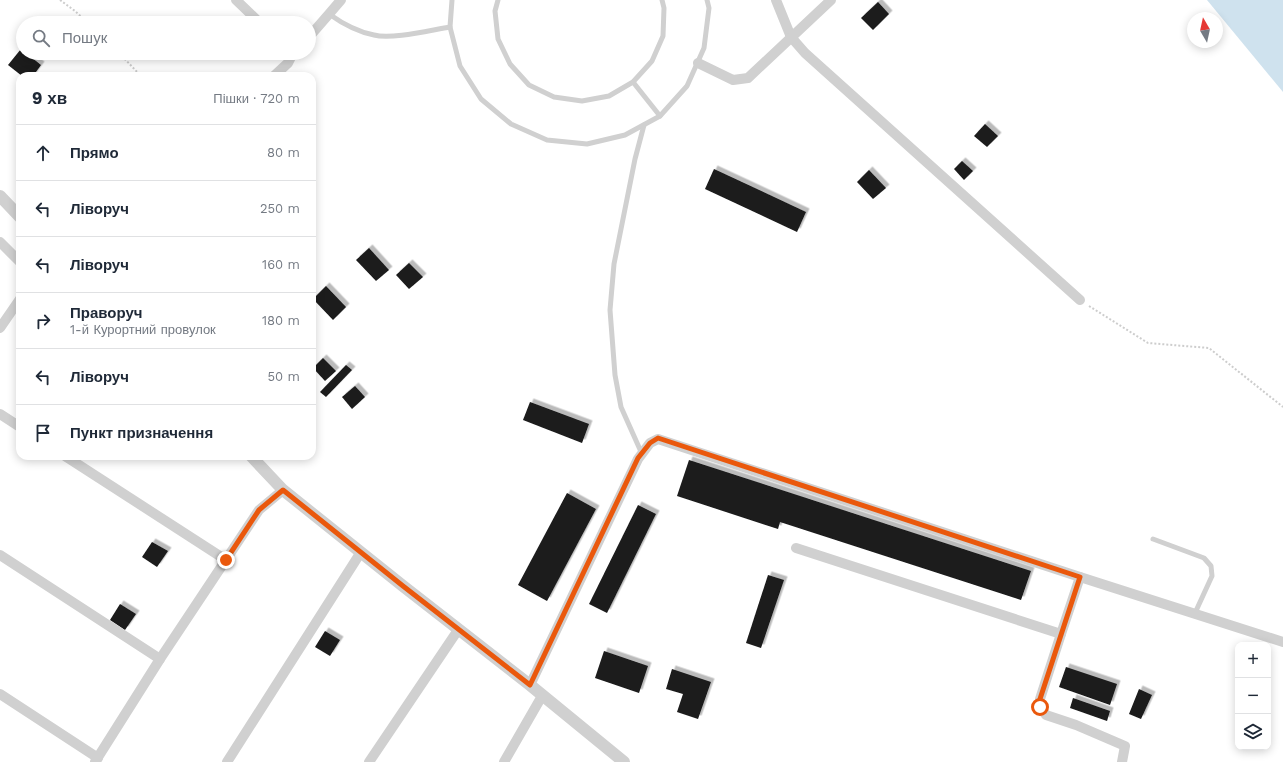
<!DOCTYPE html>
<html lang="uk">
<head>
<meta charset="utf-8">
<style>
  body { margin:0; font-family:"Work Sans",sans-serif; background:#f2f2f3; color:#1f2937 }
  .controls { position:absolute; right:12px; bottom:12px; display:grid; overflow:hidden; border-radius:8px; box-shadow:0 2px 10px #0003 }
  .controls button { width:36px; height:36px; display:grid; place-items:center; padding:0; border:0; border-bottom:1px solid #e0e1e3; background:#fff; color:#1f2937; font:20px sans-serif }
  .compass { position:absolute; left:1187px; top:12px; width:36px; height:36px; border-radius:50%; background:#fff; box-shadow:0 2px 10px #0003; rotate:351deg }
  .stop { position:absolute; width:12px; height:12px; margin:-9px; border:3px solid #ea580c; border-radius:50%; background:#fff }
  .stop.end { background:#ea580c; border-color:#fff; box-shadow:0 1px 4px #0008 }
  .list { margin:0; padding:0; list-style:none }
  h2 { display:flex; justify-content:space-between; align-items:center; height:52px; margin:0; padding:0 16px; font-size:17px }
  h2 small { font-size:13px; font-weight:400; color:#747a83 }
  .list li { display:grid; grid-template-columns:26px 1fr auto; gap:12px; align-items:center; box-sizing:border-box; height:56px; padding:0 16px; border-top:1px solid #e0e1e3 }
  .list b { display:block; font-size:15px; white-space:nowrap }
  .list p { margin:0; font-size:13px; white-space:nowrap; color:#747a83 }
  .list em { font-size:13px; font-style:normal; color:#747a83 }
  .icon { flex:none; width:22px; height:22px; fill:none; stroke:currentColor; stroke-width:2; stroke-linecap:round; stroke-linejoin:round }
  .map { position:relative; flex:none; width:1283px; height:762px; overflow:hidden }
  .search { position:absolute; background:#fff; box-shadow:0 2px 10px #0003; left:16px; top:16px; width:300px; height:44px; display:flex; align-items:center; gap:10px; box-sizing:border-box; padding:0 14px; border-radius:22px; color:#747a83; font-size:15px }
  .panel { position:absolute; background:#fff; box-shadow:0 2px 10px #0003; left:16px; top:72px; width:300px; height:388px; border-radius:12px }
  .map>svg:first-child { display:block }
  .water { fill:#cfe2ee }
  .building { fill:#1a1a1a; filter:url(#shadow) }
  .lines { fill:none; stroke-linecap:round; stroke-linejoin:round }
  .path { stroke:#cdcdcd; stroke-width:2; stroke-dasharray:2 2; stroke-linecap:butt }
  .service { stroke:#d0d0d0; stroke-width:5 }
  .minor { stroke:#d0d0d0; stroke-width:10 }
  .tertiary { stroke:#d0d0d0; stroke-width:12 }
  .route { stroke:#ea580c; stroke-width:5 }
</style>
</head>
<body>
<div class="map">
<svg width="1283" height="762" viewBox="0 0 1283 762">
  <defs>
    <filter id="shadow"><feDropShadow dx="3.5" dy="-3.5" stdDeviation="0" flood-color="#0004"/></filter>
  </defs>
  <rect width="100%" height="100%" fill="#fff"/>
  <!-- water -->
  <path class="water" d="M1207 0H1283V92Z"/>
  <!-- building -->
  <g class="building">
    <path d="M878 2 889 14 873 30 861 18Z"/>
    <path d="M21 49 23 51V53H26L41 65 33 76H22L8 65Z"/>
    <path d="M985 124 998 136 987 147 974 136Z"/>
    <path d="M962 161 973 171 964 180 954 169Z"/>
    <path d="M714 169 806 212 797 232 705 189Z"/>
    <path d="M869 170 886 188 873 199 857 182Z"/>
    <path d="M369 248 389 270 376 281 356 260Z"/>
    <path d="M409 263 423 277 409 289 396 275Z"/>
    <path d="M326 286 346 307 333 320 313 299Z"/>
    <path d="M323 358 336 371 325 381 313 368Z"/>
    <path d="M346 365 352 370 326 397 320 392Z"/>
    <path d="M355 386 365 397 352 409 342 397Z"/>
    <path d="M530 402 589 424 582 443 523 420Z"/>
    <path d="M689 460 1031 571 1021 600 780 522 778 529 677 496Z"/>
    <path d="M567 493 596 509 547 601 518 585Z"/>
    <path d="M638 505 656 514 607 613 589 604Z"/>
    <path d="M152 542 168 551 157 567 142 557Z"/>
    <path d="M768 575 784 580 761 648 746 643Z"/>
    <path d="M120 604 136 614 125 630 110 620Z"/>
    <path d="M325 631 340 640 330 656 315 647Z"/>
    <path d="M604 651 648 666 639 693 595 678Z"/>
    <path d="M1066 667 1117 684 1110 705 1059 687Z"/>
    <path d="M672 669 711 682 698 719 677 712 683 694 666 689Z"/>
    <path d="M1139 689 1152 695 1141 719 1129 714Z"/>
    <path d="M1073 698 1110 711 1107 721 1070 708Z"/>
  </g>
  <g class="lines">
    <!-- path -->
    <g class="path">
      <path d="M60 0 75 11 88 23"/>
      <path d="M119 53 141 76"/>
      <path d="M1089 306 1148 343 1209 348 1283 407"/>
    </g>
    <!-- service -->
    <g class="service">
      <path d="M452 0 450 27 460 66 481 99 511 124 547 140 587 144 625 135 660 116 687 86 704 48 709 8 707 0"/>
      <path d="M498 0 495 11 498 39 510 64 529 85 554 97 582 101 609 96 633 82 652 61 663 36 664 8 662 0"/>
      <path d="M329 14C343 24 358 32 374 35 391 40 431 30 450 27"/>
      <path d="M633 82 660 116"/>
      <path d="M642 454 621 407 615 375 610 310 614 264 635 159 644 125"/>
      <path d="M1153 539 1204 558 1211 566 1212 576 1195 613"/>
    </g>
    <!-- minor -->
    <g class="minor">
      <path d="M236 0 260 23"/>
      <path d="M776 0 791 37 805 53 1080 300"/>
      <path d="M309 37 329 14 341 0"/>
      <path d="M698 63 733 80 748 78 831 0"/>
      <path d="M274 76 288 63 292 55"/>
      <path d="M0 242 20 262"/>
      <path d="M0 328 20 299"/>
      <path d="M0 414 20 427"/>
      <path d="M65 456 226 560"/>
      <path d="M796 548 1061 634 1080 577"/>
      <path d="M0 555 160 659"/>
      <path d="M1061 634 1040 699V707L1046 715 1076 725 1125 746 1122 762"/>
      <path d="M530 685 638 459 650 443 658 439 1080 577 1283 642"/>
      <path d="M0 694 98 758"/>
      <path d="M95 762 160 659 259 510 283 490"/>
      <path d="M227 762 361 552"/>
      <path d="M369 762 458 630"/>
      <path d="M504 762 542 696"/>
    </g>
    <!-- tertiary -->
    <g class="tertiary">
      <path d="M0 196 20 217"/>
      <path d="M251 456 283 490 403 586 530 685 624 762"/>
    </g>
  </g>
  <g class="lines">
    <!-- route -->
    <path class="route" d="M226 560 259 510 283 490 403 586 530 685 638 458 650 443 658 438 1080 577 1040 699V707"/>
  </g>
</svg>
<div class="controls">
<button>+</button>
<button>−</button>
<button><svg class="icon" aria-label="layers" viewBox="0 0 24 24"><path d="M12 4l9 5-9 5-9-5zM3 14l9 5 9-5"/></svg></button>
</div>
<svg class="compass" viewBox="-18 -18 36 36"><path d="M0-13l5 13h-10z" fill="#e53935"/><path d="M0 13l5-13h-10z" fill="#747a83"/></svg>
<div class="stop" style="left:1040px;top:707px"></div>
<div class="stop end" style="left:226px;top:560px"></div>
<div class="search"><svg class="icon" aria-label="search" viewBox="0 0 24 24"><circle cx="10" cy="10" r="6"/><path d="M15 15l6 6"/></svg>Пошук</div>
<section class="panel">
<h2>9 хв<small>Пішки · 720 m</small></h2>
<ul class="list">
<li><svg class="icon" aria-label="ahead" viewBox="0 0 24 24"><path d="M12 20V5M6 11l6-6 6 6"/></svg><div><b>Прямо</b></div><em>80 m</em></li>
<li><svg class="icon" aria-label="left" viewBox="0 0 24 24"><path d="M17 20v-9H6M10 6l-5 5 5 5"/></svg><div><b>Ліворуч</b></div><em>250 m</em></li>
<li><svg class="icon" aria-label="left" viewBox="0 0 24 24"><path d="M17 20v-9H6M10 6l-5 5 5 5"/></svg><div><b>Ліворуч</b></div><em>160 m</em></li>
<li><svg class="icon" aria-label="right" viewBox="0 0 24 24"><path d="M7 20v-9h11M14 6l5 5-5 5"/></svg><div><b>Праворуч</b><p>1-й Курортний провулок</p></div><em>180 m</em></li>
<li><svg class="icon" aria-label="left" viewBox="0 0 24 24"><path d="M17 20v-9H6M10 6l-5 5 5 5"/></svg><div><b>Ліворуч</b></div><em>50 m</em></li>
<li><svg class="icon" aria-label="arrive" viewBox="0 0 24 24"><path d="M6 21V4h12l-3 4 3 4H6"/></svg><div><b>Пункт призначення</b></div></li>
</ul>
</section>
</div>
</body>
</html>
